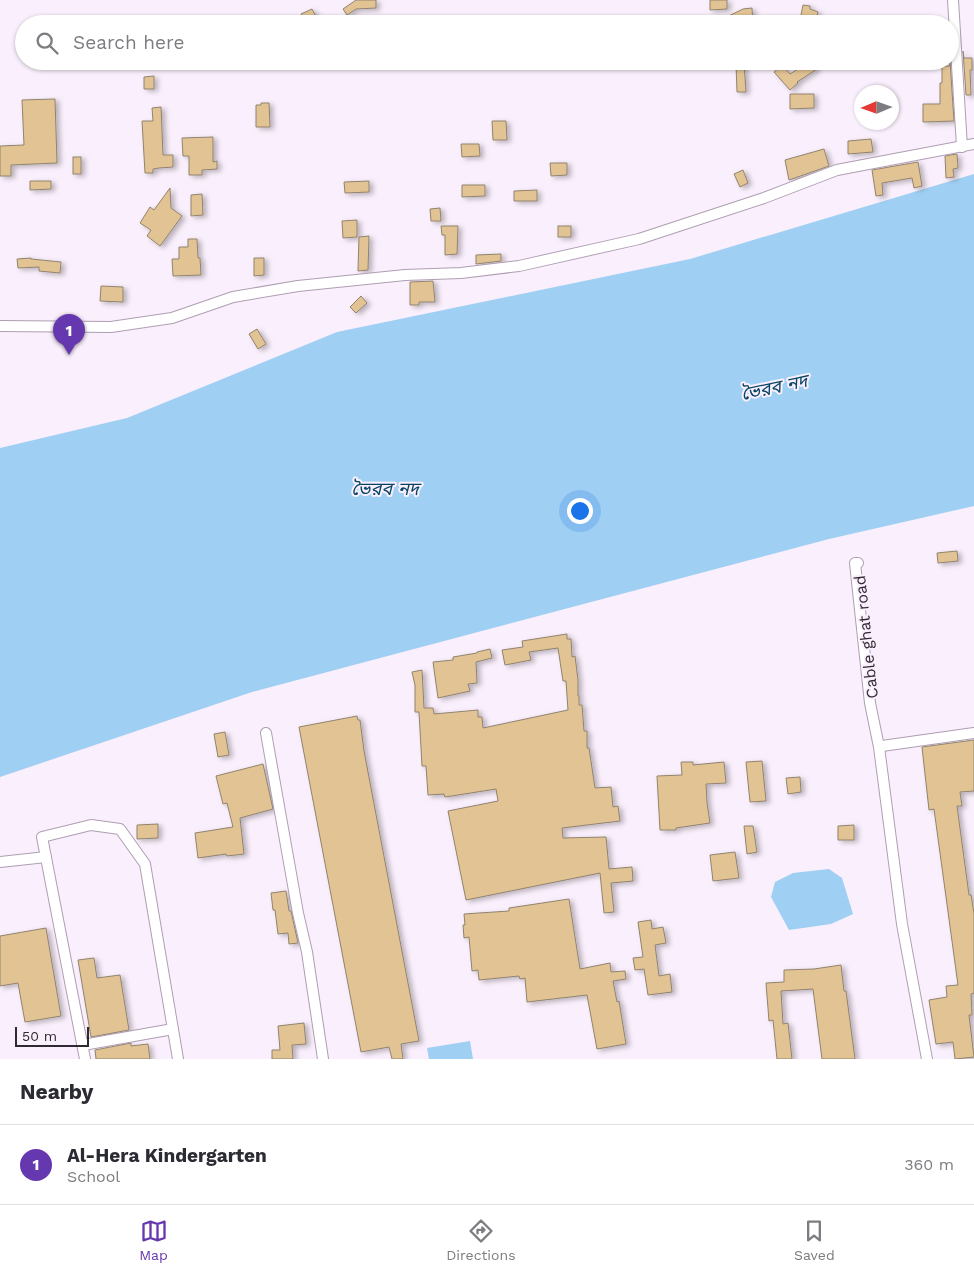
<!DOCTYPE html>
<html lang="en">
<head>
<meta charset="utf-8">
<style>
  body { margin:0; font-family:"Work Sans","Noto Sans Bengali",sans-serif; background:#f2f2f3; color:#2b2b33 }
  .compass { position:absolute; left:854px; top:85px; width:45px; height:45px; border-radius:50%; background:#fff; box-shadow:0 1px 4px #0004; rotate:268deg }
  .scale { position:absolute; left:15px; bottom:12px; width:74px; box-sizing:border-box; padding-left:5px; border:2px solid #2f2931; border-top:0; font-size:14px; line-height:18px; white-space:nowrap; color:#2f2931; -webkit-text-stroke:4px #faeffc; paint-order:stroke }
  .you { position:absolute; left:579px; top:510px; width:18px; height:18px; margin:-12px; border:4px solid #fff; border-radius:50%; background:#1a73e8; box-shadow:0 0 0 8px #1a73e833 }
  .badge { display:grid; place-items:center; width:32px; height:32px; border-radius:50%; background:#6638b0; color:#fff; font-size:16px; font-weight:700 }
  .pin { position:absolute; translate:-50% -41px; filter:drop-shadow(0 1px 2px #0008) }
  .pin::after { content:''; position:absolute; top:26px; width:18px; height:15px; background:inherit; clip-path:polygon(0 0,100% 0,50% 100%) }
  .list { margin:0; padding:0; list-style:none }
  h2 { display:flex; justify-content:space-between; align-items:center; height:65px; margin:0; padding:0 20px; font-size:21px }
  h2 small { font-size:16px; font-weight:400; color:#7c7c81 }
  .list li { display:grid; grid-template-columns:32px 1fr auto; gap:15px; align-items:center; box-sizing:border-box; height:80px; padding:0 20px; border-top:1px solid #e1e1e2 }
  .list b { display:block; font-size:19px; white-space:nowrap }
  .list p { margin:0; font-size:16px; white-space:nowrap; color:#7c7c81 }
  .list em { font-size:16px; font-style:normal; color:#7c7c81 }
  .icon { flex:none; width:28px; height:28px; fill:none; stroke:currentColor; stroke-width:2; stroke-linecap:round; stroke-linejoin:round }
  .map { position:relative; flex:none; width:974px; height:1059px; overflow:hidden }
  .search { position:absolute; background:#fff; box-shadow:0 1px 4px #0004; left:15px; right:15px; top:15px; height:55px; display:flex; align-items:center; gap:12px; box-sizing:border-box; padding:0 18px; border-radius:28px; color:#7c7c81; font-size:19px }
  .sheet { height:145px; background:#fff }
  nav { display:flex; justify-content:space-around; align-items:center; box-sizing:border-box; height:70px; border-top:1px solid #e1e1e2; background:#fff; font-size:14px; color:#7c7c81 }
  nav a { display:grid; justify-items:center; gap:2px }
  nav .on { color:#6638b0 }
  .map>svg:first-child { display:block }
  .water { fill:#9fcff3 }
  .building { fill:#e2c394; stroke:#91836e; filter:url(#shadow) }
  .lines { fill:none; stroke-linecap:round; stroke-linejoin:round }
  .minor-casing { stroke:#af9eb3; stroke-width:12 }
  .minor { stroke:#fff; stroke-width:10 }
  .labels { text-anchor:middle; dominant-baseline:central; stroke-width:4; stroke-linejoin:round; paint-order:stroke }
  .street-label { font-size:16px; fill:#2f2931; stroke:#faeffc }
  .water-label { font-size:18px; font-style:italic; fill:#054364; stroke:#faeffc }
</style>
</head>
<body>
<div class="map">
<svg width="974" height="1059" viewBox="0 0 974 1059">
  <defs>
    <filter id="shadow"><feDropShadow dx="3.5" dy="2" stdDeviation="2.5" flood-color="#0004"/></filter>
  </defs>
  <rect width="100%" height="100%" fill="#faeffc"/>
  <!-- water -->
  <g class="water">
    <path d="M974 174V506L829 539 252 692 0 777V448L127 418 337 332 690 259Z"/>
    <path d="M829 869 842 878 853 914 831 924 789 930 771 897 775 882 793 873Z"/>
    <path d="M470 1041 473 1059H429L427 1048Z"/>
  </g>
  <!-- building -->
  <g class="building">
    <path d="M356 0H376V8L356 9 347 15 343 9Z"/>
    <path d="M710 0H727V9L710 10Z"/>
    <path d="M803 5 810 6V9L818 12 815 23 800 20Z"/>
    <path d="M752 8 753 24H712L743 9Z"/>
    <path d="M312 9 318 20 311 24H305L301 14Z"/>
    <path d="M963 51 964 58H972V70H970L971 95H966Z"/>
    <path d="M810 61H812L817 69 797 82 798 83 790 90 774 72 782 65 790 74Z"/>
    <path d="M949 61H950L954 121 923 122V104H940V83H942V66H950Z"/>
    <path d="M744 63 746 92H737L736 64Z"/>
    <path d="M154 76V89H144V77Z"/>
    <path d="M790 94H814V108L790 109Z"/>
    <path d="M55 99 57 163 11 165V176H0V146L24 145 22 100Z"/>
    <path d="M261 103H269L270 127H256V105H261Z"/>
    <path d="M161 107 163 155H173V167L159 168 153 169V173H145L142 121H153L152 108Z"/>
    <path d="M492 121H506L507 140H493Z"/>
    <path d="M213 137V162L217 161V169L202 170V175H189V156H183L182 138Z"/>
    <path d="M871 139 873 152 848 154V141Z"/>
    <path d="M461 144H479L480 156 462 157Z"/>
    <path d="M824 149 829 166 789 180 785 160Z"/>
    <path d="M957 154 958 168 953 169 954 177 946 178 945 156Z"/>
    <rect x="73" y="157" width="8" height="17"/>
    <path d="M918 162 922 186 914 188 912 178 882 183 883 195 876 196 872 170Z"/>
    <path d="M550 163H567V175L551 176Z"/>
    <path d="M743 170 748 183 740 187 734 174Z"/>
    <path d="M30 181H51V189L30 190Z"/>
    <path d="M369 181V192L345 193 344 182Z"/>
    <path d="M462 185H485V196L462 197Z"/>
    <path d="M170 188 171 208 182 216 160 246 147 236 151 230 140 223 150 207 154 210Z"/>
    <path d="M537 190V201H514V191Z"/>
    <path d="M202 194 203 215 191 216V195Z"/>
    <path d="M440 208 441 221H431L430 209Z"/>
    <path d="M357 220V237L343 238 342 221Z"/>
    <path d="M441 226H458L457 254 445 255V235H442Z"/>
    <rect x="558" y="226" width="13" height="11"/>
    <path d="M369 236 368 270 358 271 359 237Z"/>
    <path d="M188 239H197L198 258H200L201 275 173 276 172 259H179V247H188Z"/>
    <path d="M501 254V261L476 264V255Z"/>
    <path d="M31 258V259L61 262 60 273 39 271V267L18 268 17 259Z"/>
    <path d="M254 258H264V275L254 276Z"/>
    <path d="M433 281 435 302H419V305H410V282Z"/>
    <path d="M101 286 123 287V302L100 301Z"/>
    <path d="M361 296 367 303 356 313 350 307Z"/>
    <path d="M257 329 266 344 258 349 249 334Z"/>
    <path d="M957 551 958 561 938 563 937 553Z"/>
    <path d="M567 634V639H571L572 657 575 656 578 680V696H579V705H582L584 731H587V748H589L595 788 611 787 613 807 618 806 620 821 562 828 563 838 606 837 609 869 632 867 633 881 611 883 614 912 604 913 600 873 466 900 448 811 498 801 496 789 445 797 444 794 428 795 426 766H422L419 712H415V685L412 672 422 670 424 708H433L434 714 478 710V717H482L483 728 568 710 566 681H563L558 648 529 652 531 660 505 665 502 650 523 647 522 641Z"/>
    <path d="M490 649 492 658 476 662 477 683 468 684 470 691 438 698 433 662 453 660V657L477 653V652Z"/>
    <path d="M357 716 358 720H360L364 751 419 1041 401 1044 403 1059H392L389 1047 361 1052 299 727Z"/>
    <path d="M225 732 229 755 218 757 214 734Z"/>
    <path d="M974 740V791L960 792 962 806H957L969 895H971L974 913V993L971 994 972 1015H969L974 1057 955 1059 953 1042 936 1044 929 1000 947 997 946 986 958 985 934 809 929 810 922 747Z"/>
    <path d="M762 761 766 801 750 802 746 762Z"/>
    <path d="M681 762H693V765L724 762 726 783 706 784 707 803 710 823 676 828V830H660L657 776 682 775Z"/>
    <path d="M263 764 273 809 240 818 244 854 227 856 226 854 198 858 195 833 233 827 227 803 223 804 216 776Z"/>
    <path d="M800 777 801 792 788 794 786 778Z"/>
    <path d="M158 824V838L137 839V825Z"/>
    <path d="M854 825V840H838V826Z"/>
    <path d="M744 826H753L757 852 747 854Z"/>
    <path d="M735 852 739 878 713 881 710 855Z"/>
    <path d="M286 891 289 911H291L298 943 289 944 288 933 278 934 275 910H273L271 893Z"/>
    <path d="M569 899 580 969 610 963 611 972 625 971 626 979 613 981 617 1002 619 1001 626 1044 597 1049 587 995 527 1002 525 978 520 979 519 976 479 980 478 970 472 971 469 937 464 938 463 925H465L464 914 509 911V908Z"/>
    <path d="M651 920 652 929 663 927 666 943 655 945 659 976 670 974 672 992 648 995 644 969 635 970 633 958 643 957 638 922Z"/>
    <path d="M46 928 61 1016 25 1022 18 983 0 986V936Z"/>
    <path d="M94 958 97 978 120 975 129 1030 91 1037 78 960Z"/>
    <path d="M841 965 844 991H846L855 1059H822L813 989 781 991 783 1024 788 1023 792 1059H777L773 1020 769 1021 766 983 784 982V970L814 969Z"/>
    <path d="M304 1023 306 1044 292 1045 293 1059H272V1050H280L278 1026Z"/>
    <path d="M131 1043V1046L148 1044 150 1059H96L95 1050Z"/>
  </g>
  <g class="lines">
    <!-- minor casing -->
    <g class="minor-casing">
      <g id="minor">
        <path d="M953 0 962 147"/>
        <path d="M0 326 111 327 172 318 233 297 298 286 405 275 461 273 519 266 639 239 764 198 837 170 974 144"/>
        <path d="M858 563H855L870 703 879 747 902 924 927 1059"/>
        <path d="M266 733 298 913 307 952 323 1059"/>
        <path d="M882 746 974 733"/>
        <path d="M0 862 46 857"/>
        <path d="M83 1045 173 1029"/>
        <path d="M85 1059 42 837 91 825 120 829 145 864 178 1059"/>
      </g>
    </g>
    <!-- minor -->
    <use href="#minor" class="minor"/>
  </g>
  <g class="labels">
    <!-- street labels -->
    <g class="street-label">
      <text transform="translate(866 637) rotate(-96)">Cable ghat road</text>
    </g>
    <!-- water labels -->
    <g class="water-label">
      <text transform="translate(774 387) rotate(-12)">ভৈরব নদ</text>
      <text x="385" y="488">ভৈরব নদ</text>
    </g>
  </g>
</svg>
<svg class="compass" viewBox="-18 -18 36 36"><path d="M0-13l5 13h-10z" fill="#e53935"/><path d="M0 13l5-13h-10z" fill="#7c7c81"/></svg>
<div class="scale">50 m</div>
<div class="you"></div>
<div class="pin badge" style="left:69px;top:355px">1</div>
<div class="search"><svg class="icon" aria-label="search" viewBox="0 0 24 24"><circle cx="10" cy="10" r="6"/><path d="M15 15l6 6"/></svg>Search here</div>
</div>
<section class="sheet">
<h2>Nearby<small></small></h2>
<ul class="list">
<li><span class="badge">1</span><div><b>Al-Hera Kindergarten</b><p>School</p></div><em>360 m</em></li>
</ul>
</section>
<nav>
<a class="on"><svg class="icon" aria-label="map" viewBox="0 0 24 24"><path d="M3 6l6-2 6 2 6-2v14l-6 2-6-2-6 2zM9 4v14M15 6v14"/></svg>Map</a>
<a><svg class="icon" aria-label="directions" viewBox="0 0 24 24"><path d="M12 3l9 9-9 9-9-9zM9 14v-3h6M13 9l2 2-2 2"/></svg>Directions</a>
<a><svg class="icon" aria-label="saved" viewBox="0 0 24 24"><path d="M7 4h10v16l-5-4-5 4z"/></svg>Saved</a>
</nav>
</body>
</html>
